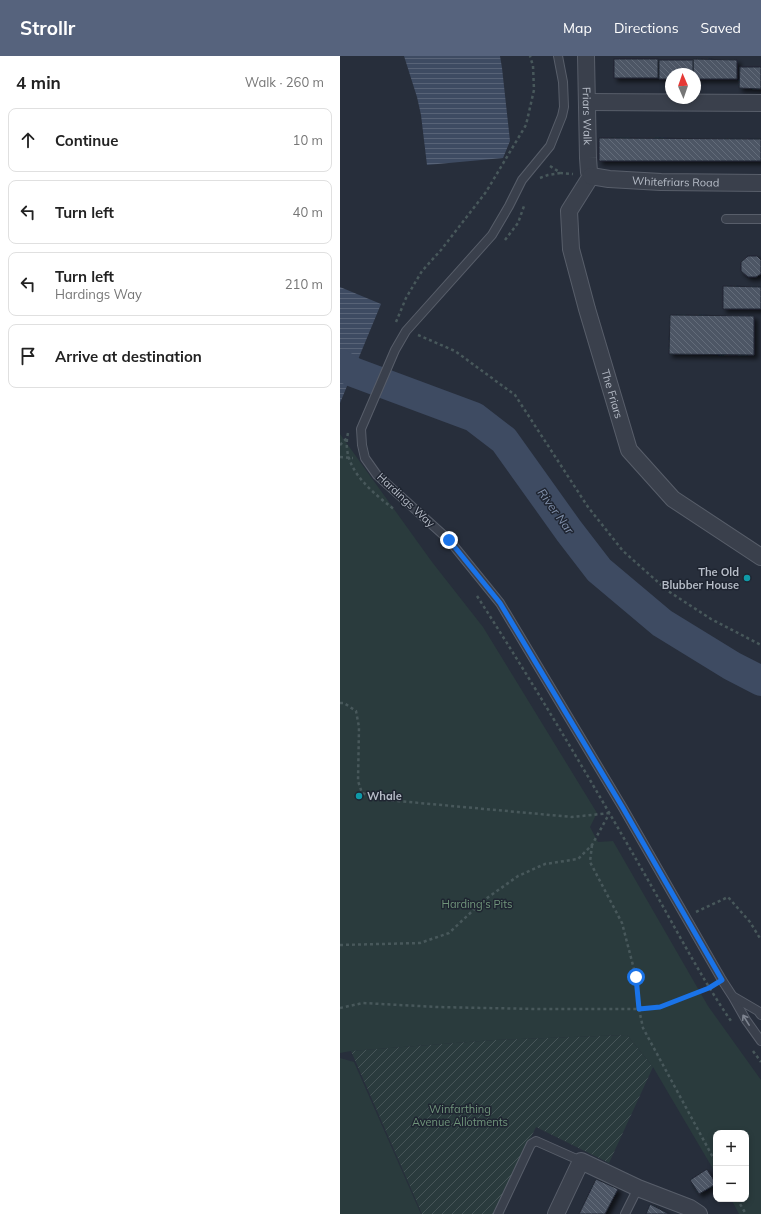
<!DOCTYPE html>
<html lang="en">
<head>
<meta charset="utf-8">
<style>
  body { margin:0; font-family:Mulish,sans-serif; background:#f6f6f6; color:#222 }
  .controls { position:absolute; right:12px; bottom:12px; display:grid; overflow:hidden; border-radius:8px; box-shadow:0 2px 6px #0003 }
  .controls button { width:36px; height:36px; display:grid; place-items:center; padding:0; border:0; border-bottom:1px solid #e0e0e0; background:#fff; color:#222; font:20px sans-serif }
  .compass { position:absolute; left:325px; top:12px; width:36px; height:36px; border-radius:50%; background:#fff; box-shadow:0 2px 6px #0003; rotate:358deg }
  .stop { position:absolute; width:12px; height:12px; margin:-9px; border:3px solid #1a73e8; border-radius:50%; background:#fff }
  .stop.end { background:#1a73e8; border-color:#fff; box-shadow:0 1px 4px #0008 }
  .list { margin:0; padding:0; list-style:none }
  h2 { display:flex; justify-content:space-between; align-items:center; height:52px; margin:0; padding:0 16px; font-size:17px }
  h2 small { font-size:13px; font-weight:400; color:#767676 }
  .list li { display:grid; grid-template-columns:26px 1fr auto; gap:12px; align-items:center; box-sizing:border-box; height:64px; margin:0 8px 8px; padding:0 8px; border:1px solid #e0e0e0; border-radius:8px }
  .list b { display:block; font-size:15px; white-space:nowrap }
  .list p { margin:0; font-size:13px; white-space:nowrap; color:#767676 }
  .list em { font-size:13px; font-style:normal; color:#767676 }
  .icon { flex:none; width:22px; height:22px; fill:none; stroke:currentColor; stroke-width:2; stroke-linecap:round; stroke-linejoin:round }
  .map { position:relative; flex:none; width:421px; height:1158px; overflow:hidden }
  header { display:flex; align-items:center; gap:24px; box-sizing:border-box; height:56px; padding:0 20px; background:#56637d; color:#fff }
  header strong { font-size:19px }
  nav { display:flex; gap:22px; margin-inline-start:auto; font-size:14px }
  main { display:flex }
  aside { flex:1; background:#fff }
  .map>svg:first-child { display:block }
  .park { fill:#2a3b3d }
  .garden { fill:url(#garden-furrows) }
  .water { fill:url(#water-rules) }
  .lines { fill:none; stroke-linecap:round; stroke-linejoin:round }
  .river { stroke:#3e4b62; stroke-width:30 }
  .building { fill:url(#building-back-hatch); stroke:#212733; filter:url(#shadow) }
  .service-casing { stroke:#585e6a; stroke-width:10 }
  .minor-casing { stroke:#585e6a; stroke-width:18 }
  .path { stroke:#48585b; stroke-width:2.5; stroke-dasharray:3 3; stroke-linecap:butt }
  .service { stroke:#3a404c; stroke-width:8 }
  .minor { stroke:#3a404c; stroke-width:16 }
  .oneway { stroke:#7e8490 }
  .route { stroke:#1a73e8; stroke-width:5 }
  .culture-dot { fill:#0f9aa8; stroke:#1f2531; stroke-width:1.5 }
  .labels { text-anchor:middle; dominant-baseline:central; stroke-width:3; stroke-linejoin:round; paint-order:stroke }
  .street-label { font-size:11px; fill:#b6bcc7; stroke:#1f2531 }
  .poi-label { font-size:11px; font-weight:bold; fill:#b6bcc7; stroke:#1f2531; text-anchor:end }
  .park-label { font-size:11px; fill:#70957b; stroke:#1f2531 }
  .water-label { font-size:12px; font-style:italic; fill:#8190ab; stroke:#1f2531 }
</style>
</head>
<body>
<header>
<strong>Strollr</strong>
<nav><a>Map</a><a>Directions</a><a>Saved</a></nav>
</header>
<main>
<aside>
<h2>4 min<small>Walk · 260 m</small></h2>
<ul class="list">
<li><svg class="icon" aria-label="ahead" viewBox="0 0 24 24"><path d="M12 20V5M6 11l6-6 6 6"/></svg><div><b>Continue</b></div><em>10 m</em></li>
<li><svg class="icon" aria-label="left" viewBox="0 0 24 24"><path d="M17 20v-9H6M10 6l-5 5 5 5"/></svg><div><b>Turn left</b></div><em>40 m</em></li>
<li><svg class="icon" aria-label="left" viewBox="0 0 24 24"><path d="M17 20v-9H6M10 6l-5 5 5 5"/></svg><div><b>Turn left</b><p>Hardings Way</p></div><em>210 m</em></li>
<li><svg class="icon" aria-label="arrive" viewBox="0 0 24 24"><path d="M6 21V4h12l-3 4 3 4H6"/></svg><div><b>Arrive at destination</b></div></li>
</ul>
</aside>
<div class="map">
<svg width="421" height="1158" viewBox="0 0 421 1158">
  <defs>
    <pattern id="garden-furrows" width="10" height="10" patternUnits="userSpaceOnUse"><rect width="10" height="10" fill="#2a3b3d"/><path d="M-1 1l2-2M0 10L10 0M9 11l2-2" fill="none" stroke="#475558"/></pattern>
    <pattern id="water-rules" width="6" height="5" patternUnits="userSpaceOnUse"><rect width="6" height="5" fill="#3e4b62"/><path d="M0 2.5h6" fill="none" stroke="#586377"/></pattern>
    <pattern id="building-back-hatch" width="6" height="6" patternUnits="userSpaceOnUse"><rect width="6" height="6" fill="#4d5665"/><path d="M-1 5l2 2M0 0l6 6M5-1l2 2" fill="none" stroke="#646c7a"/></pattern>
    <filter id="shadow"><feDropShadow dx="3.5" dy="3.5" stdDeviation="2" flood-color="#0009"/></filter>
  </defs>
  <rect width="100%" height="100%" fill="#272e3b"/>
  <!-- park -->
  <g class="park">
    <path d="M0 378 92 506 143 571 257 757 250 771 258 786 273 785 368 950 421 1024V1158H399L391 1143H406V1077H376V1118L313 1011 287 979 155 984 11 995 0 997Z"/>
    <path d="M0 1002 14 1006 81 1158H0Z"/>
  </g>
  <!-- garden -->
  <path class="garden" d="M287 979 313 1011 269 1107 196 1071 153 1158H82L11 995 155 984Z"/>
  <!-- water -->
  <g class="water">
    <path d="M64 0H160L162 12 170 85 163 102 87 109 81 59 77 41Z"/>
    <path d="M0 231 41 248 0 347Z"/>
  </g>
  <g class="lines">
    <!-- river -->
    <path class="river" d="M0 308 13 316 134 361 164 384 229 475 259 514 322 567 392 610 421 625"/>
  </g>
  <!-- building -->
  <g class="building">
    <rect x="274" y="3" width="44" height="19"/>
    <path d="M353 3 397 4V23H355V18H353Z"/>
    <path d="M319 4H353V18H331V23H319Z"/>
    <path d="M400 11H421V33L399 32Z"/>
    <path d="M259 82 421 83V105H259Z"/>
    <path d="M408 200H417L421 204V218L416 221H408L401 215V206Z"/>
    <path d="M383 230 421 231V253H383Z"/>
    <path d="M330 259 414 260V299L329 298Z"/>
    <path d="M367 1113 376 1128 359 1138 350 1124Z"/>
    <path d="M256 1123 278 1133 265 1158H239Z"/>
    <path d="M310 1148 329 1158H306Z"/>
  </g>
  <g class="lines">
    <!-- service casing -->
    <g class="service-casing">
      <g id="service">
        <path d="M218 0 223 26 224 51 222 60 210 90 182 124 169 150 152 179 66 275 55 294 21 373 22 389 25 402 37 419 109 484 160 547 283 752 382 924 393 941 406 964 421 985"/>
        <path d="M386 163H421"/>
        <path d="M394 941 418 955 421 959"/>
        <path d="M158 1158 191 1088 196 1085 241 1105"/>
        <path d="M285 1158 298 1132"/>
      </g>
    </g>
    <!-- minor casing -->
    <g class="minor-casing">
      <g id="minor">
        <path id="s1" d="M246 0 248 102 249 116 251 120"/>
        <path d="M247 46 421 47"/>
        <path id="s2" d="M251 120 229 155 231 193 247 253 289 394 333 443 421 501"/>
        <path id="s3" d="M251 120 269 123 321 126 421 127"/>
        <path d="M216 1158 241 1105 298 1132 350 1152 359 1158"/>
      </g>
    </g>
    <!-- path -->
    <g class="path">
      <path d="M210 110 221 117 233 118"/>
      <path d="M200 122 208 119 221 117"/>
      <path d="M165 184 178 167 184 150"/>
      <path d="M56 266 66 242 82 215 101 194 146 136 186 69 194 34 193 10 190 0"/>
      <path d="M78 279 115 295 175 339 248 451 283 495 328 535 371 563 421 589"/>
      <path d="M8 377C0 412 32 436 55 454"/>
      <path d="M0 389 7 382"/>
      <path d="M0 401 13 402"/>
      <path d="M137 540C197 633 253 728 308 824 335 871 360 920 391 965"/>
      <path d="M0 647H4L16 655 19 671 18 725 22 737 36 743 232 761 270 757"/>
      <path d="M252 789 250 806 282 867 296 921 299 953 303 972 376 1107"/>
      <path d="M356 856 388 841 410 866 421 884"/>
      <path d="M0 889 80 887 109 877 143 845 178 820 205 808 238 803 252 789 269 758"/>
      <path d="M0 952 23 947 97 951 195 953H299L320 951 369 931"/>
      <path d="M413 995 421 1006"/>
      <path d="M397 1143 406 1158"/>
    </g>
    <!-- service -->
    <use href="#service" class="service"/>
    <!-- minor -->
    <use href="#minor" class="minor"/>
  </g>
  <!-- one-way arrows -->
  <defs><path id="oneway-shaft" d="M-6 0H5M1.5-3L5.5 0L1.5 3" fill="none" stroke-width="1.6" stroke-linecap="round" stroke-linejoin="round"/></defs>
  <use class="oneway" href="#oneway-shaft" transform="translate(406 964) rotate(-122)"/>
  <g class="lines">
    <!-- route -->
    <path class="route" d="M109 484 160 547 283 752 382 924 369 932 320 951 299 953 296 921"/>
  </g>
  <!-- markers -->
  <g class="culture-dot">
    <circle cx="407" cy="522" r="4"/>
    <circle cx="19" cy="740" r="4"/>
  </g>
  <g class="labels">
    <!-- street labels -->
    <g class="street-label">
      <text stroke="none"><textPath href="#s1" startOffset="60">Friars Walk</textPath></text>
      <text stroke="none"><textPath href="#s3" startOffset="85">Whitefriars Road</textPath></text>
      <text stroke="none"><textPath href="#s2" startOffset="230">The Friars</textPath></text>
      <text transform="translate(66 444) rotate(43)">Hardings Way</text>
    </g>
    <!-- poi labels -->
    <g class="poi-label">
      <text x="399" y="516">The Old<tspan x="399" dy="13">Blubber House</tspan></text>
      <text x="27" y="740" text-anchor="start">Whale</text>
    </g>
    <!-- park labels -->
    <g class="park-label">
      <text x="137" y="848">Harding's Pits</text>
      <text x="120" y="1053">Winfarthing<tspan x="120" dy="13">Avenue Allotments</tspan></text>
    </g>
    <!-- water labels -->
    <g class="water-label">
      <text transform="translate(216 455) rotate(54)">River Nar</text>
    </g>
  </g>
</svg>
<div class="controls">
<button>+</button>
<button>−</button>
</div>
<svg class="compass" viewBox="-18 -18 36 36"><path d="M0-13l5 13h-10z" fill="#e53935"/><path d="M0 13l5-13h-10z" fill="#767676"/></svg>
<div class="stop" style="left:296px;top:921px"></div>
<div class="stop end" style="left:109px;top:484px"></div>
</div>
</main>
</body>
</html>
